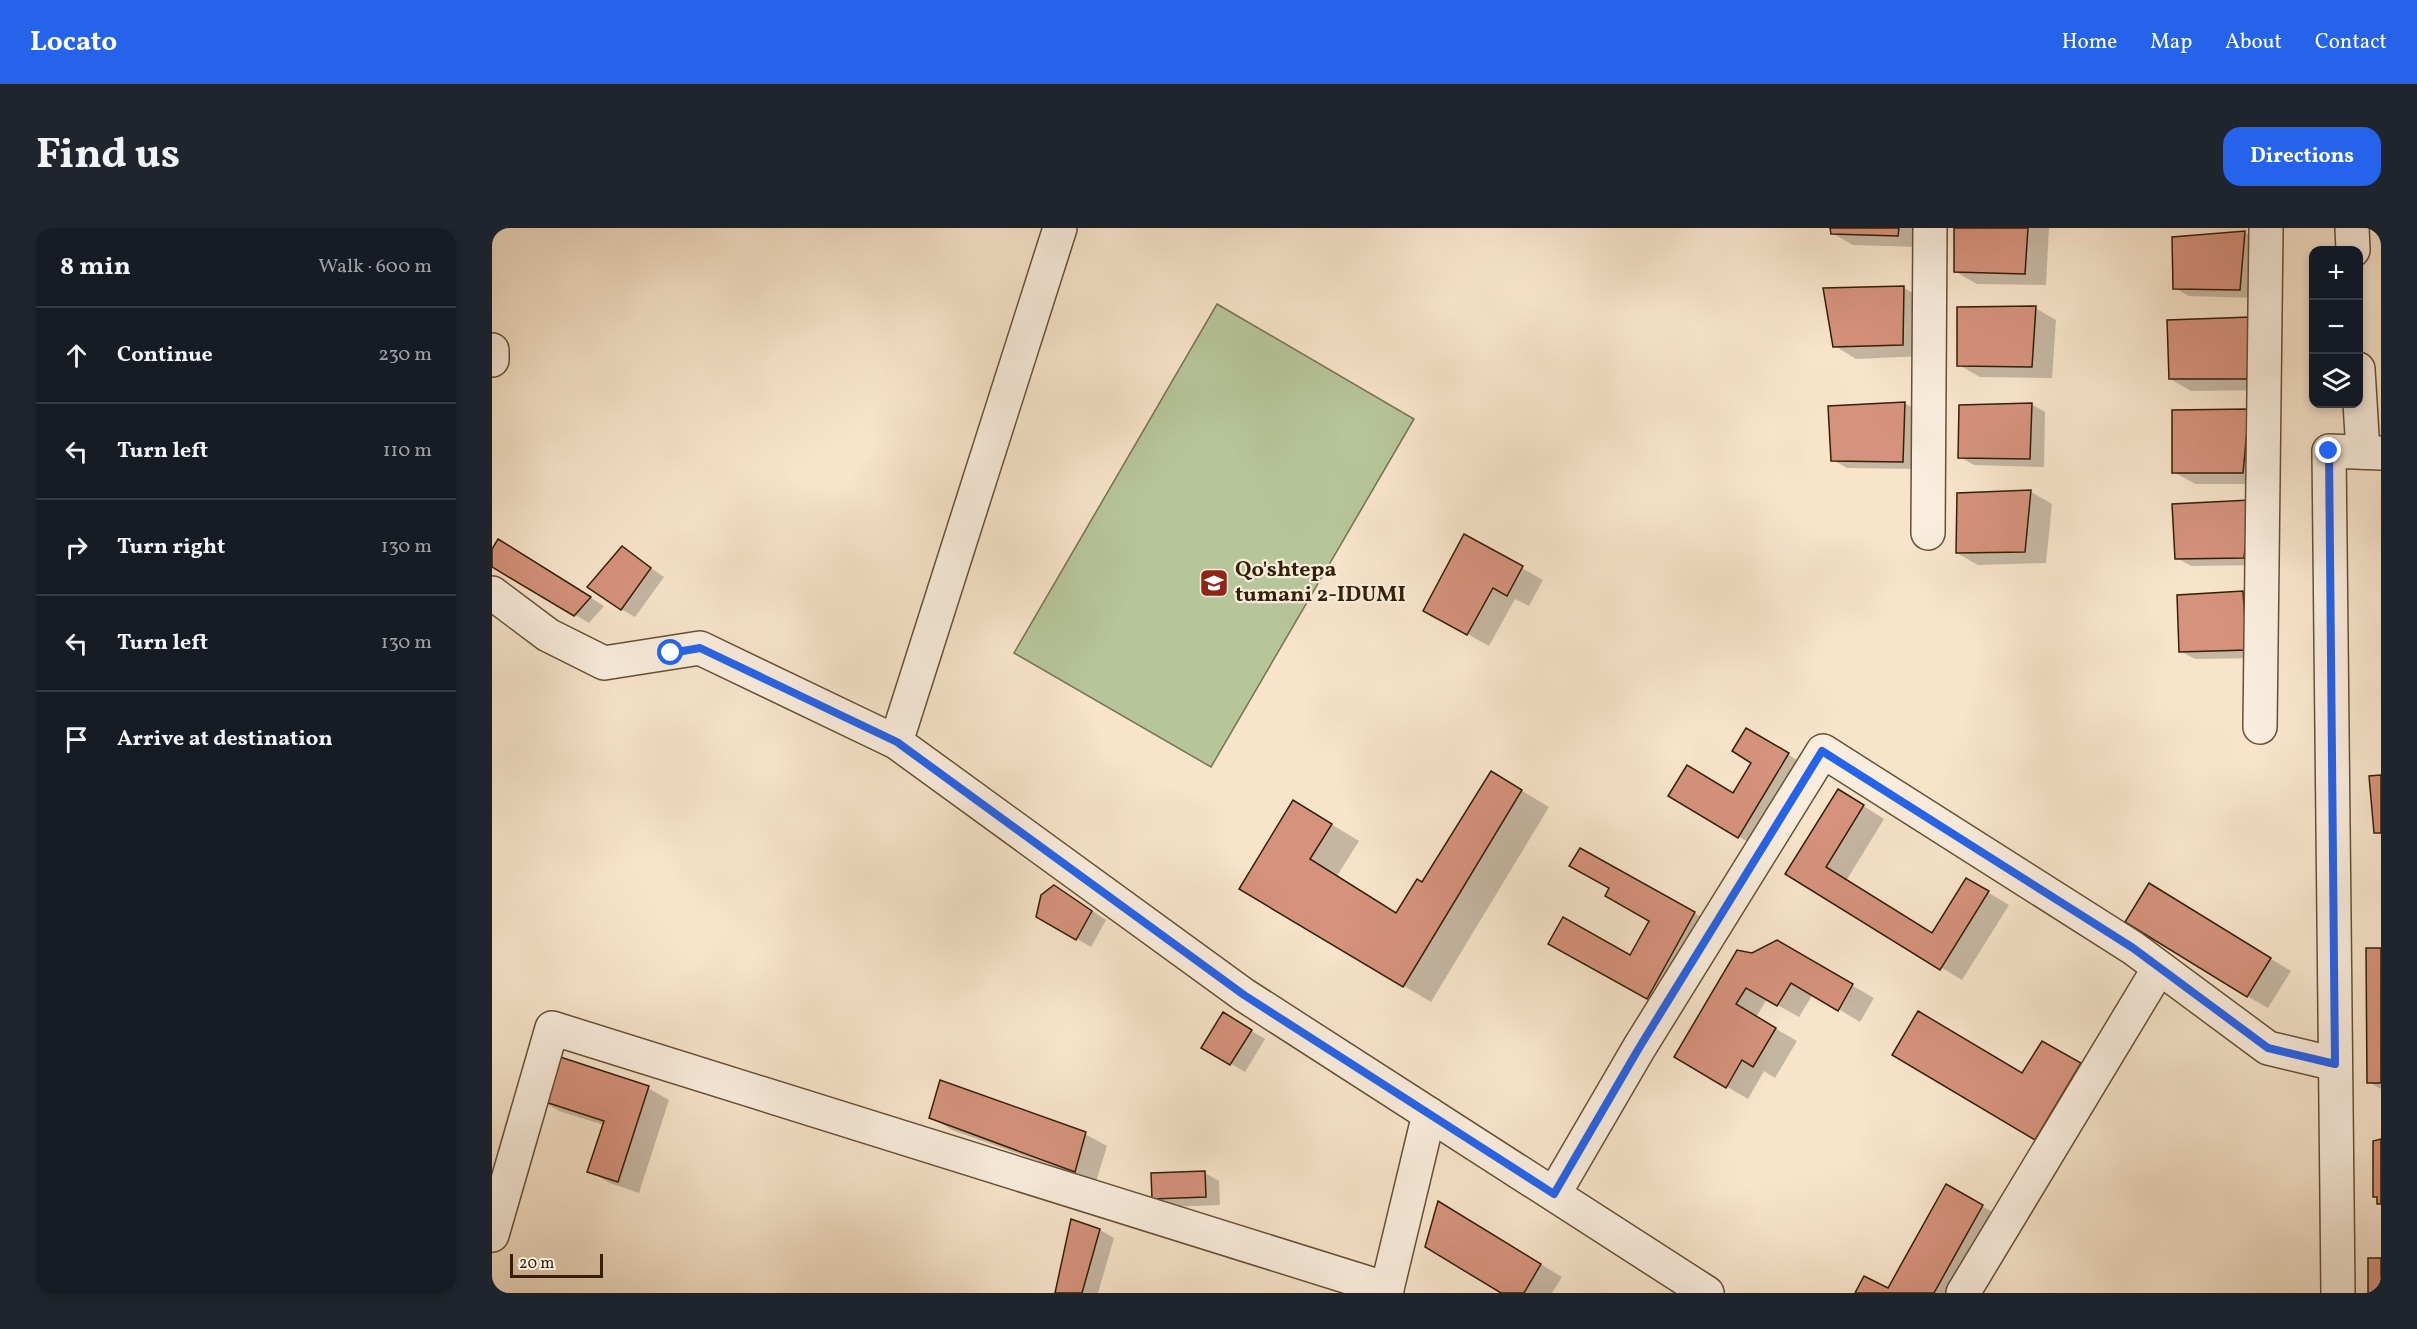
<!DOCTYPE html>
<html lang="en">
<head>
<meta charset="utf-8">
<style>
  body { margin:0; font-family:Vollkorn,serif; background:#20242c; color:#f1f3f6 }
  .controls { position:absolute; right:18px; top:18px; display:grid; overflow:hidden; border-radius:12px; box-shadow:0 3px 9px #0003 }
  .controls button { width:54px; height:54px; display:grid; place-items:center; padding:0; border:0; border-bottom:2px solid #363941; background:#171b24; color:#f1f3f6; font:30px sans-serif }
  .scale { position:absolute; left:18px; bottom:15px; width:93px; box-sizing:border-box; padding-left:6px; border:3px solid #351f05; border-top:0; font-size:16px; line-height:21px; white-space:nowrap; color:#351f05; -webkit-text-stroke:4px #faeddd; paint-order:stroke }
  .stop { position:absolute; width:18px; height:18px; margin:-14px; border:4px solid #2563eb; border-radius:50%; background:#fff }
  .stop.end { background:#2563eb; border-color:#fff; box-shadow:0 2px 6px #0008 }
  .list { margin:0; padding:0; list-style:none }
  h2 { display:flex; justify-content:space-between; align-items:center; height:78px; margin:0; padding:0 24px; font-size:26px }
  h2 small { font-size:20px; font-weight:400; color:#9ea1a6 }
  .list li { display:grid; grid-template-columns:39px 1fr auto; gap:18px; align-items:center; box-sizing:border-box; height:96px; padding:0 24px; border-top:2px solid #363941 }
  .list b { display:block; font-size:22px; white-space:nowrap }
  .list em { font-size:20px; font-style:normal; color:#9ea1a6 }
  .icon { flex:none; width:33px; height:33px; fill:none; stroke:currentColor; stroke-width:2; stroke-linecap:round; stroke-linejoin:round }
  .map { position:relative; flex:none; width:1889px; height:1065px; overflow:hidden; border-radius:18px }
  header { display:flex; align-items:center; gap:36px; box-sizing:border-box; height:84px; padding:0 30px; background:#2563eb; color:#fff }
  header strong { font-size:28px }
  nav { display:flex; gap:33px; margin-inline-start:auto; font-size:21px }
  .intro { display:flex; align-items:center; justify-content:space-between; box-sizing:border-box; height:144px; padding:0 36px }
  h1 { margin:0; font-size:42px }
  .button { padding:15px 27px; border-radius:18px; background:#2563eb; color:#fff; font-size:21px; font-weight:700 }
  main { display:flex; gap:36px; padding:0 36px }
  aside { flex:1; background:#171b24; border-radius:18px; box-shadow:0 3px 9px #0003 }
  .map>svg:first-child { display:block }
  .green { fill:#b7c59b; stroke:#767250; stroke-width:1.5 }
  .shadow { fill:#0003 }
  .building { fill:#d5927c; stroke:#351f05; stroke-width:1.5 }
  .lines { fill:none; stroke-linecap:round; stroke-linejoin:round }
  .minor-casing { stroke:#665036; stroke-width:36 }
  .minor { stroke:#faeddd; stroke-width:33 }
  .route { stroke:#2563eb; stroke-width:8 }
  .labels { text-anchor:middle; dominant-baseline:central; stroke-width:4.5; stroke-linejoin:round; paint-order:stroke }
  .poi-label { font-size:22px; font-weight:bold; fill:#351f05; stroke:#faeddd; text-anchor:start }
</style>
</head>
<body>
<header>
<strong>Locato</strong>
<nav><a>Home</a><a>Map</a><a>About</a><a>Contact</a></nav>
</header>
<div class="intro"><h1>Find us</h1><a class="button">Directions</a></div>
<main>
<aside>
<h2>8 min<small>Walk · 600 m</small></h2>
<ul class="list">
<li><svg class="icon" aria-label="ahead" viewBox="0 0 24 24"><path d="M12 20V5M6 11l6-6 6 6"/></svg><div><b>Continue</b></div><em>230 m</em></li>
<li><svg class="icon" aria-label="left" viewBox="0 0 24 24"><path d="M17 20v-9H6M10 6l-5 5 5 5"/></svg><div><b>Turn left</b></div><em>110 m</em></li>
<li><svg class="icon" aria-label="right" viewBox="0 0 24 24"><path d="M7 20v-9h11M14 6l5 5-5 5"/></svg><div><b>Turn right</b></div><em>130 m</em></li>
<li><svg class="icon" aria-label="left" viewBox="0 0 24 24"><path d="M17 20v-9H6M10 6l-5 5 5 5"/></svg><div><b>Turn left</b></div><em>130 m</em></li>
<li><svg class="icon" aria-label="arrive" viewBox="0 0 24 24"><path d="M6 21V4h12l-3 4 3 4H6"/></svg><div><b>Arrive at destination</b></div></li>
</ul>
</aside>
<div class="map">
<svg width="1889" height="1065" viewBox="0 0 1889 1065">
  <rect width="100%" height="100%" fill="#f7e4cb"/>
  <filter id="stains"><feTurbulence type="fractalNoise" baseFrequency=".00333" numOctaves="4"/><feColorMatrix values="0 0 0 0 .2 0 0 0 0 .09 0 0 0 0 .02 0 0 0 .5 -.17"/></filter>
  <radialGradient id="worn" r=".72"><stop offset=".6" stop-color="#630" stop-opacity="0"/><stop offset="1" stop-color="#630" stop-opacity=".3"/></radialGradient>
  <!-- green -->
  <path class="green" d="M725 76 922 191 719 539 522 425Z"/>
  <!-- shadow -->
  <g class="shadow">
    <path d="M1340 0H1428L1427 19 1361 17 1340 5Z"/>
    <path d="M1463 0H1557L1554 57 1485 56 1464 44Z"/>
    <path d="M1752 4 1766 13 1762 70 1697 68 1683 60Z"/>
    <path d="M1412 60 1433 72 1432 128 1364 131 1343 118Z"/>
    <path d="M1543 80 1564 92 1560 150 1488 149 1467 137Z"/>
    <path d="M1758 90 1775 162 1699 163 1678 151Z"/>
    <path d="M1412 175 1427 183 1425 241 1355 240 1341 232Z"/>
    <path d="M1539 176 1553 184 1552 239 1482 237 1468 229Z"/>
    <path d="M1756 182 1772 256H1703L1682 244Z"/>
    <path d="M1539 264 1560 276 1554 335 1486 337 1465 325Z"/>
    <path d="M1757 274 1766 337 1699 338 1685 330Z"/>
    <path d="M973 308 1051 352 1037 378 1023 371 997 418 933 382Z"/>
    <path d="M130 320 172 349 143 389 129 381Z"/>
    <path d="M21 321 112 378 97 395 0 337V324Z"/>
    <path d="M1750 365 1765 373 1769 430 1703 431 1688 423Z"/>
    <path d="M1255 502 1317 539 1268 621 1178 568 1242 567 1261 534Z"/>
    <path d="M1000 545 1057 579 939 774 749 661 829 590 867 613 845 648 905 686 930 656Z"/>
    <path d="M1367 575 1392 591 1354 653 1441 706 1475 652 1517 677 1470 752 1295 646Z"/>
    <path d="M1088 622 1224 697 1176 782 1079 728 1139 729 1159 693 1119 660Z"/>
    <path d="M577 667 614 692 599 719 546 688Z"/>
    <path d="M1679 669 1799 743 1776 780 1755 768Z"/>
    <path d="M1285 714 1382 770 1368 794 1321 766 1307 789 1275 771 1264 789 1305 813 1283 850 1272 843 1256 871 1184 829 1260 726Z"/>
    <path d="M1889 721V861L1877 854Z"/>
    <path d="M731 786 773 811 753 844 711 819Z"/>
    <path d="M1550 815 1609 849 1565 923 1402 826 1531 847Z"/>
    <path d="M156 860 177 872 147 965 118 955 97 943 112 897 67 883 46 871Z"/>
    <path d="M439 889 593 906 615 918 604 954 460 902Z"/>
    <path d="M713 945 727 953 728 977 676 979 662 970Z"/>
    <path d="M1455 958 1511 990 1470 1065H1365L1397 1062Z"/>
    <path d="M968 987 1070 1049 1060 1065H1011Z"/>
    <path d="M608 1002 622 1010 606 1065H565Z"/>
  </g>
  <!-- building -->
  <g class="building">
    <path d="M1338 0H1407L1406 8 1339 6Z"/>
    <path d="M1462 0H1536L1533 46 1462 44Z"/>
    <path d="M1753 3 1748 62 1681 61 1680 9Z"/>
    <path d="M1412 58 1411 117 1341 119 1331 60Z"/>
    <path d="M1544 78 1540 139 1465 138V79Z"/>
    <path d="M1759 89 1755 151H1677L1675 92Z"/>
    <path d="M1413 174 1411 234 1339 233 1336 178Z"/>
    <path d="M1540 175 1538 231 1466 230 1467 177Z"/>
    <path d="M1757 181 1751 245H1680V182Z"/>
    <path d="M1539 262 1533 324 1464 325 1465 265Z"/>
    <path d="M1758 272 1752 330 1683 331 1680 276Z"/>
    <path d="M972 306 1031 338 1015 368 1001 360 975 407 931 383Z"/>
    <path d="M6 311 99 369 82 388 0 339V321Z"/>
    <path d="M130 318 159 340 129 382 95 359Z"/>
    <path d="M1751 363 1755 422 1687 424 1685 367Z"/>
    <path d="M1254 500 1297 525 1246 610 1176 568 1195 537 1241 565 1259 535 1240 523Z"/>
    <path d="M999 543 1030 562 911 759 747 661 801 572 840 596 818 631 904 685 925 651 930 654Z"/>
    <path d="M1889 547V605H1882L1877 548Z"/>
    <path d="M1346 561 1372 577 1334 639 1440 705 1474 650 1497 663 1448 742 1293 646Z"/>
    <path d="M1088 620 1203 684 1155 771 1056 716 1071 689 1138 727 1157 693 1113 668 1117 660 1077 638Z"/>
    <path d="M1657 655 1779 730 1755 769 1633 694Z"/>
    <path d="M562 657 600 683 584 712 544 689 549 667Z"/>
    <path d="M1285 712 1361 756 1346 783 1299 755 1285 778 1254 760 1244 776 1284 800 1261 839 1250 832 1234 860 1182 829 1245 722 1260 725Z"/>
    <path d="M1874 720H1889V855H1875Z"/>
    <path d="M1426 783 1530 845 1550 813 1589 835 1543 912 1400 827Z"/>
    <path d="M731 784 760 802 738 837 709 820Z"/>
    <path d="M59 826 157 858 126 954 95 944 112 893 44 871Z"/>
    <path d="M448 852 594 904 583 944 437 890Z"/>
    <path d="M1889 911V976H1885V969H1881V913Z"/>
    <path d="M713 943 714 969 660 971 659 945Z"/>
    <path d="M1454 956 1491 977 1442 1065H1363L1372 1048 1396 1060Z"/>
    <path d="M946 973 1049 1036 1032 1065H1009L933 1019Z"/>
    <path d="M579 991 608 1001 590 1065H563Z"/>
    <rect x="1876" y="1030" width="13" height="35"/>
  </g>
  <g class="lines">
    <!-- minor casing -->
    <g class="minor-casing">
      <g id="minor">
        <path d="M568 0 404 514 752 767 1215 1065"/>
        <path d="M1860 0 1861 22"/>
        <path d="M0 122V132"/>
        <path d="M1866 141 1871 224"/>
        <path d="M1436 305 1438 0"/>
        <path d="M0 365 56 407 112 435 208 420 404 514"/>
        <path d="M1768 499 1774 0"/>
        <path d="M1062 966 1147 820 1331 523 1641 720 1776 820 1843 836"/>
        <path d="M0 1007 60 800 895 1061"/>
        <path d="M894 1065 937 886"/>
        <path d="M1471 1065 1667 740"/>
        <path d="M1846 1065 1837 223 1889 225"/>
      </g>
    </g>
    <!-- minor -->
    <use href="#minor" class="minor"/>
  </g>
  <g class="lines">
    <!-- route -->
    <path class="route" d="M179 425 208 420 405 514 752 767 1062 966 1147 820 1330 523 1641 720 1776 820 1843 836 1837 223"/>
  </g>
  <!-- icons -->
  <defs>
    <g id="school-square" transform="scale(1.5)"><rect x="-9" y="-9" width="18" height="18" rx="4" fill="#8f2418" stroke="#faeddd"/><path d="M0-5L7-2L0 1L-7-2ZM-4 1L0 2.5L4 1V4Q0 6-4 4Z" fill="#fff"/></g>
  </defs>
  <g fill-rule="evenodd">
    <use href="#school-square" x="722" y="355"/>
  </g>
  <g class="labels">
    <!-- poi labels -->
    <g class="poi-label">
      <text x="743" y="342">Qo'shtepa<tspan x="743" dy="25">tumani 2-IDUMI</tspan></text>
    </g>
  </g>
  <rect width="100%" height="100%" filter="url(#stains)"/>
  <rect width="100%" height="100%" fill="url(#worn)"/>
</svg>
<div class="controls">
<button>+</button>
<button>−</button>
<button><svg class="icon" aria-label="layers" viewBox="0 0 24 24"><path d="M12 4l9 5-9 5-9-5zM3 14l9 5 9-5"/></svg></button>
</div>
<div class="scale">20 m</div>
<div class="stop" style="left:179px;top:425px"></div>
<div class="stop end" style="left:1837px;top:223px"></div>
</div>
</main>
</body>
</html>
